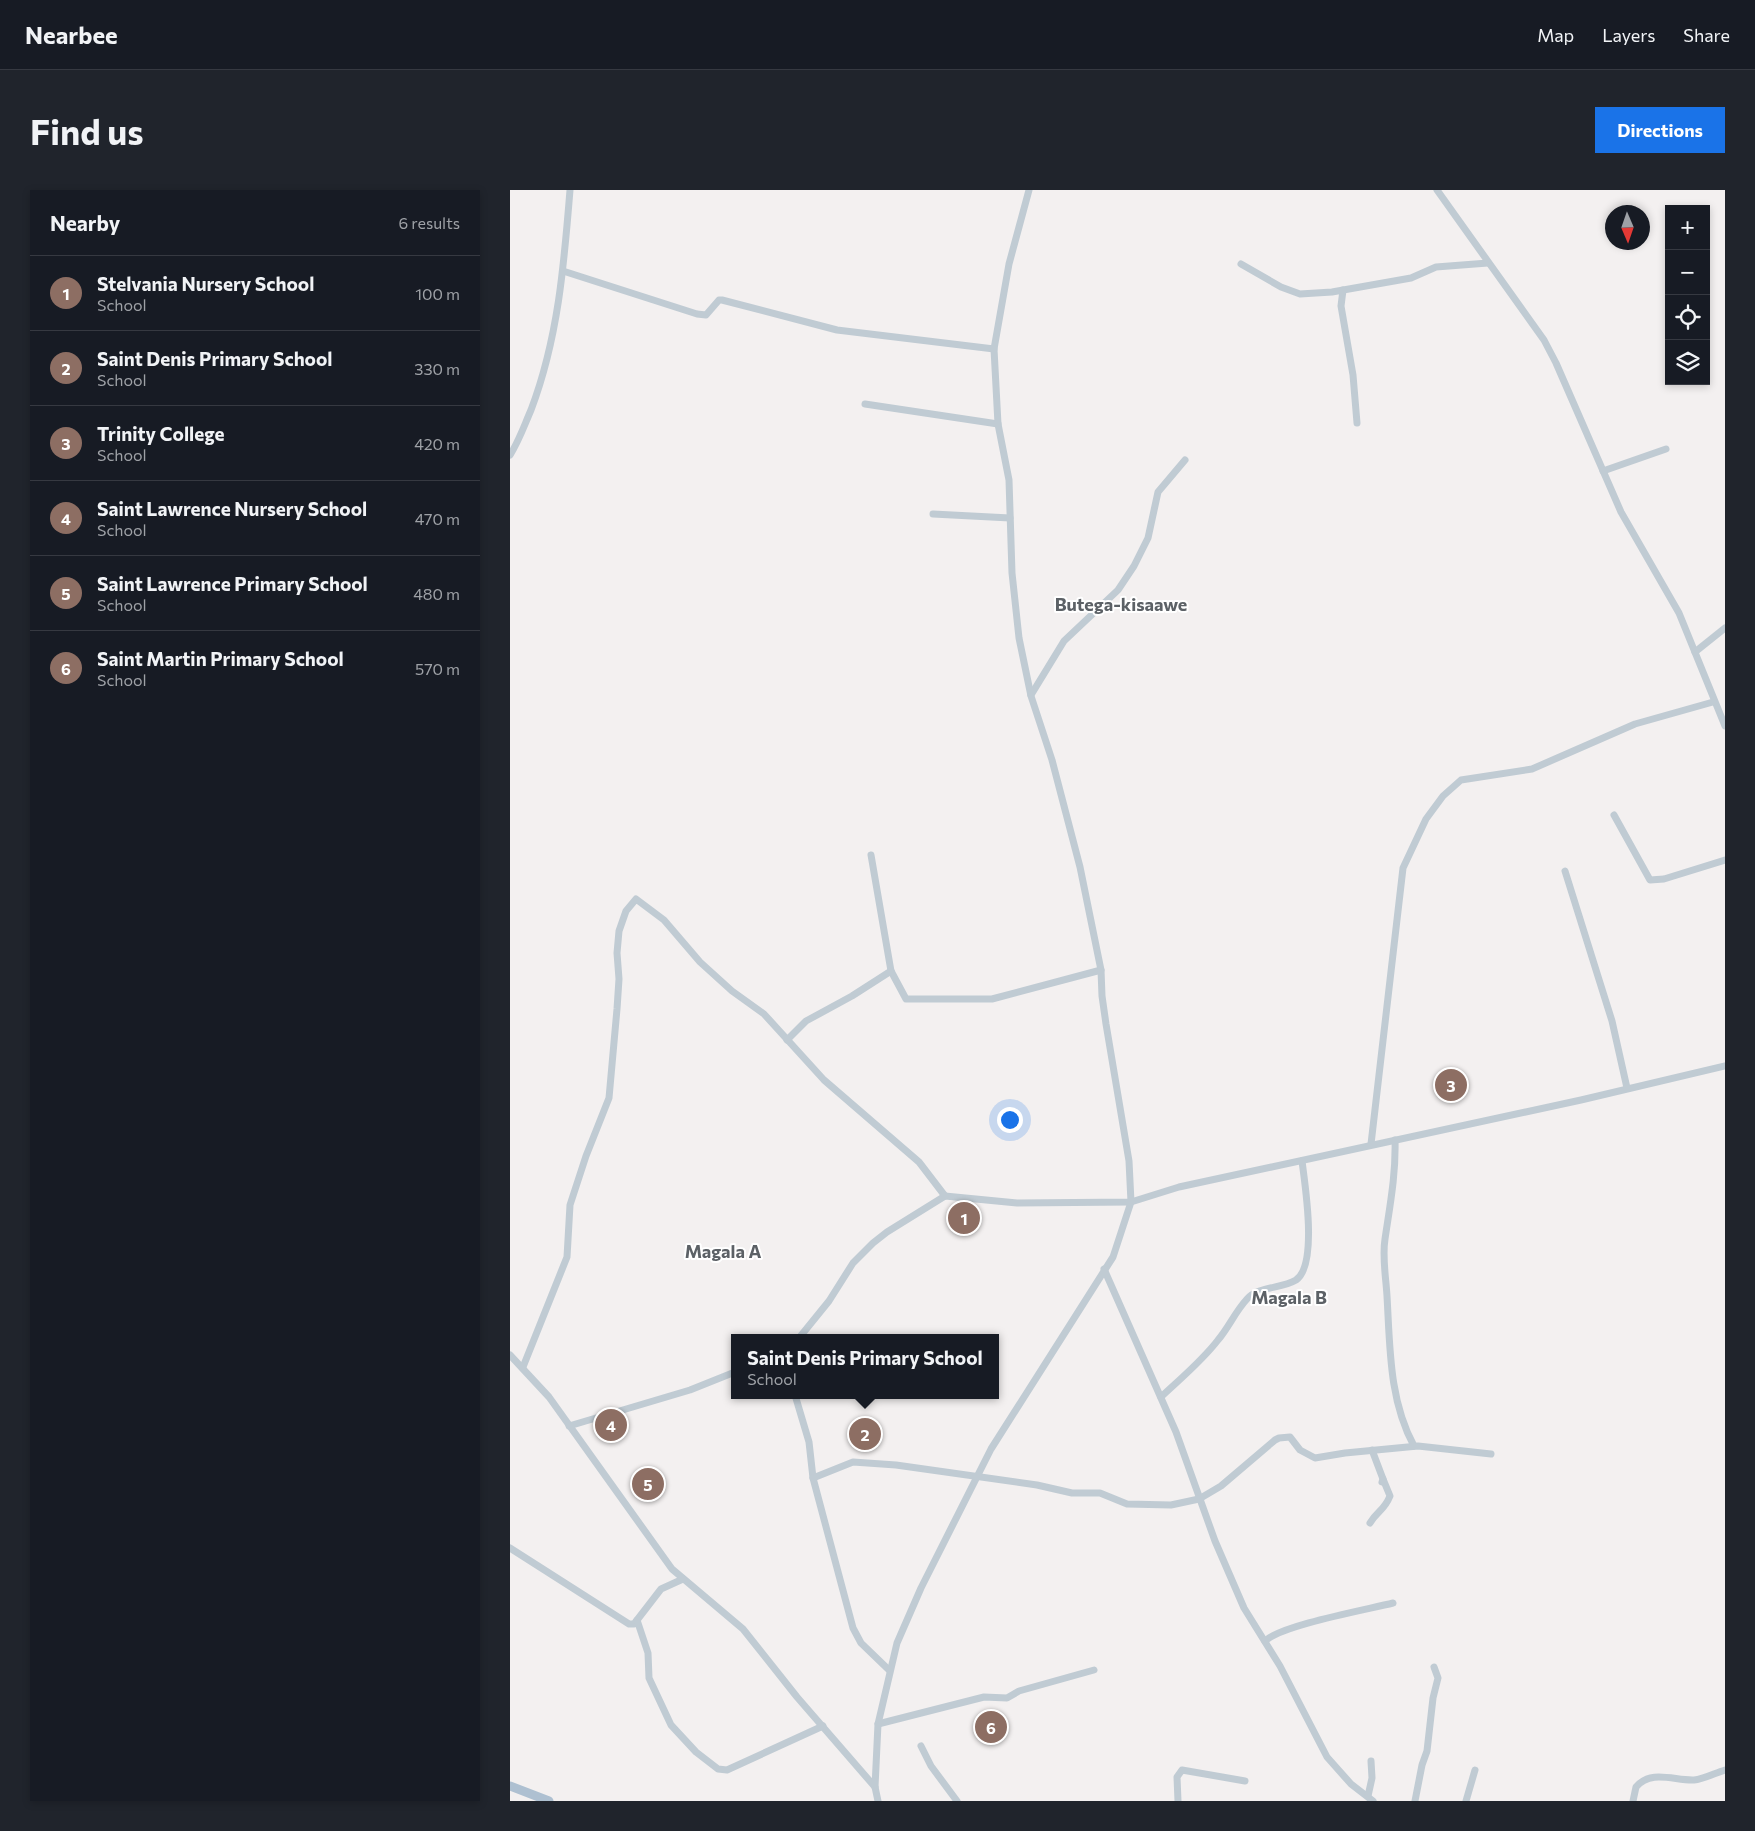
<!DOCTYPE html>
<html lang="en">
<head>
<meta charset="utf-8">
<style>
  body { margin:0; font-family:Commissioner,sans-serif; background:#20242c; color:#f1f3f6 }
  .controls { position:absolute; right:15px; top:15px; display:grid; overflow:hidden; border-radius:0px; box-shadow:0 2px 8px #0003 }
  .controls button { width:45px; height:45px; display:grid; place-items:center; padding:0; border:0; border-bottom:1px solid #363941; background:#171b24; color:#f1f3f6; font:25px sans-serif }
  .compass { position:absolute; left:1095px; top:15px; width:45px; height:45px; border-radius:50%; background:#171b24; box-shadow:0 2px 8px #0003; rotate:178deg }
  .you { position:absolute; left:499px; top:929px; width:18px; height:18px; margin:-12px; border:4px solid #fff; border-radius:50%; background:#1a73e8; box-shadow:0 0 0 8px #1a73e833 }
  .badge { display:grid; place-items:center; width:32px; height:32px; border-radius:50%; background:#1a73e8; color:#fff; font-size:16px; font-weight:700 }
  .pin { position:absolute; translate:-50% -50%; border:2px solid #fff; box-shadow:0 1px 5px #0006 }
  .popup { position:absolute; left:221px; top:1144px; width:268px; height:65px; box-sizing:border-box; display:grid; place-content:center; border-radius:0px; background:#171b24; filter:drop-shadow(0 1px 4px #0005); font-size:16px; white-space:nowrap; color:#9ea1a6 }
  .popup b { font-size:19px; color:#f1f3f6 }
  .popup::after { content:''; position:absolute; left:50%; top:100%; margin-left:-10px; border:10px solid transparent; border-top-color:#171b24 }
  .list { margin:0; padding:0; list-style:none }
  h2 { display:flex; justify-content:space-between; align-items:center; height:65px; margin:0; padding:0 20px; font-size:21px }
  h2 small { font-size:16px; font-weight:400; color:#9ea1a6 }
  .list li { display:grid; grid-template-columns:32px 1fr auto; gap:15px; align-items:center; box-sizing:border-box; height:75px; padding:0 20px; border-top:1px solid #363941 }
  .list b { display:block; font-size:19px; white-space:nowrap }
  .list p { margin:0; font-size:16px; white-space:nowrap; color:#9ea1a6 }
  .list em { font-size:16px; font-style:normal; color:#9ea1a6 }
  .icon { flex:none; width:28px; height:28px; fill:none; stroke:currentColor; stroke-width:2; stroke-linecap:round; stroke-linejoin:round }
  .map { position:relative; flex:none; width:1215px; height:1611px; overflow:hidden; border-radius:0px }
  header { display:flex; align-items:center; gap:30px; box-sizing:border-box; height:70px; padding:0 25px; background:#171b24; border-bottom:1px solid #363941 }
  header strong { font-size:24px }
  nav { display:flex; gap:28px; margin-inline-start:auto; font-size:18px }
  .intro { display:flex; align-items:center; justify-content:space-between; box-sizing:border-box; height:120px; padding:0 30px }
  h1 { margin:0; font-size:35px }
  .button { padding:12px 22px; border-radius:0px; background:#1a73e8; color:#fff; font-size:18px; font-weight:700 }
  main { display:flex; gap:30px; padding:0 30px }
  aside { flex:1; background:#171b24; border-radius:0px; box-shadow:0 2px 8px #0003 }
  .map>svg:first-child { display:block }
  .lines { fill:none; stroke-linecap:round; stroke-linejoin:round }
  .minor { stroke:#c0cbd3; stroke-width:7 }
  .major { stroke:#aec0d1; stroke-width:9 }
  .labels { text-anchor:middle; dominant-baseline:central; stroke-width:4; stroke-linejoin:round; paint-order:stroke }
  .quarter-label { font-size:18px; font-weight:bold; fill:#5c6166; stroke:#fff }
</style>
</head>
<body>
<header>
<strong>Nearbee</strong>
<nav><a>Map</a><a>Layers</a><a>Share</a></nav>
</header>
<div class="intro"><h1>Find us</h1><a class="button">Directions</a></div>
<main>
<aside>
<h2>Nearby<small>6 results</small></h2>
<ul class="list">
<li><span class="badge" style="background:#8d6e63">1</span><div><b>Stelvania Nursery School</b><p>School</p></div><em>100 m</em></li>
<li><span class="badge" style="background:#8d6e63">2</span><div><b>Saint Denis Primary School</b><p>School</p></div><em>330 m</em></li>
<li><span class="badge" style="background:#8d6e63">3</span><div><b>Trinity College</b><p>School</p></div><em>420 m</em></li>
<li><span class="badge" style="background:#8d6e63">4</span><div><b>Saint Lawrence Nursery School</b><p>School</p></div><em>470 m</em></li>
<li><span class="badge" style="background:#8d6e63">5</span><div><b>Saint Lawrence Primary School</b><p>School</p></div><em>480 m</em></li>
<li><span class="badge" style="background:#8d6e63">6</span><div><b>Saint Martin Primary School</b><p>School</p></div><em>570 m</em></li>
</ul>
</aside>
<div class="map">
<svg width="1215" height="1611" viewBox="0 0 1215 1611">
  <rect width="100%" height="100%" fill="#f3f0f0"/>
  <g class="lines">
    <!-- minor -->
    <g class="minor">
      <path d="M927 0 1034 150 1046 173 1111 322 1169 423 1215 536"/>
      <path d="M731 74 771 97 790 104 822 102 901 88 926 77 978 73"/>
      <path d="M53 81 187 124 196 125 209 110H212L327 140 484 159"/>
      <path d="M833 100 831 116 843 185 847 233"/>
      <path d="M355 214 488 234"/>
      <path d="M0 265C9 251 14 236 21 220 48 149 54 75 60 0"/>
      <path d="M1093 281 1156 259"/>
      <path d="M423 324 500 328"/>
      <path d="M1185 462 1215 438"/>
      <path d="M521 505 554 451 608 400 624 376 638 348 648 302 675 270"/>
      <path d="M1104 625 1140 690 1154 689 1215 670"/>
      <path d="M361 665 381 781 396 809H482L591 780"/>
      <path d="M1055 681 1102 831 1117 898"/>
      <path d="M277 850 296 831 342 806 381 781"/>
      <path d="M885 950C886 984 880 1015 875 1049 872 1067 876 1088 877 1106 880 1157 879 1210 904 1256"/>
      <path d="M861 954 893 678 916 629 933 606 951 590 1022 579 1125 534 1203 512"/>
      <path d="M594 1079 666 1242 705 1351 734 1418 770 1476 817 1567 841 1594 863 1611"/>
      <path d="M289 1148 319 1111 343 1073 363 1053 377 1042 435 1006 507 1013 621 1012 669 997 1071 910 1215 876"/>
      <path d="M0 1165 39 1207 162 1379 233 1439 287 1507 365 1597"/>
      <path d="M13 1177 57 1067 60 1015 76 966 99 908 107 819 109 789 107 763 109 741 116 721 126 709 154 730 190 772 222 801 254 824 314 890 409 972 435 1006"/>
      <path d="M285 1205 299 1252 303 1288 343 1438 351 1453 379 1480"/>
      <path d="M651 1207C670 1189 692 1171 708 1150 719 1137 725 1122 737 1109 749 1096 771 1099 786 1090 808 1075 795 995 792 971"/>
      <path d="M59 1236 180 1200 225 1182"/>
      <path d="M862 1260 873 1289 872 1292"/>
      <path d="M303 1288 343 1272 386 1275 527 1295 562 1303H590L617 1314 661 1315 689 1309 711 1296 765 1250 769 1248 780 1247 790 1260 805 1268 835 1263 908 1256 981 1264"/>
      <path d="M860 1333C867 1321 874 1321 880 1306L873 1289"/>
      <path d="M0 1358 119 1434H124L151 1399 173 1389"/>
      <path d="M127 1430 138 1463 139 1488 161 1535 186 1562 208 1579 217 1580 313 1536"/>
      <path d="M755 1451C772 1435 855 1420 883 1413"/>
      <path d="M368 1534 474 1507 497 1508 509 1501 584 1480"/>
      <path d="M411 1556 421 1576 447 1611"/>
      <path d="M858 1606 862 1588 861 1571"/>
      <path d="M368 1611 365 1597 368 1534 387 1453 411 1398 481 1259 603 1067 621 1012 619 971 596 834 592 806 591 780 570 677 542 570 521 506 509 448 502 383 499 290 488 234 484 159 499 74 519 0"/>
      <path d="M668 1611 667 1587 672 1580 735 1591"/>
      <path d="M905 1611 912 1575 917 1561 923 1508 928 1488 924 1477"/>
      <path d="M956 1611 965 1580"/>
      <path d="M1123 1611 1126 1597C1141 1579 1165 1591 1184 1590 1194 1589 1205 1583 1215 1580"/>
    </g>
    <!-- major -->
    <path class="major" d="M0 1596 39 1611"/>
  </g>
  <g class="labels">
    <!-- quarter labels -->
    <g class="quarter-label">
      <text x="611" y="414">Butega-kisaawe</text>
      <text x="213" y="1061">Magala A</text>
      <text x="779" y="1107">Magala B</text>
    </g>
  </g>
</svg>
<div class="controls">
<button>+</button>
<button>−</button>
<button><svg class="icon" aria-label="locate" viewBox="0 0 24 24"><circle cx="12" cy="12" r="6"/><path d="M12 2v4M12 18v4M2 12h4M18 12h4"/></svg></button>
<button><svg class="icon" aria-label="layers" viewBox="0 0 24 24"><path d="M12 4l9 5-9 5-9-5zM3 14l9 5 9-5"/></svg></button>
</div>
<svg class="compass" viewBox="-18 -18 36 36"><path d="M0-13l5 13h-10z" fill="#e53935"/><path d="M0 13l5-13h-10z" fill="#9ea1a6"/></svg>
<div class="you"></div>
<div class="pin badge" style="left:454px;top:1028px;background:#8d6e63">1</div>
<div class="pin badge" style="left:355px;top:1244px;background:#8d6e63">2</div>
<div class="popup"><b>Saint Denis Primary School</b>School</div>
<div class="pin badge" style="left:941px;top:895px;background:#8d6e63">3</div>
<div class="pin badge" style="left:101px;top:1235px;background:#8d6e63">4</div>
<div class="pin badge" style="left:138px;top:1294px;background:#8d6e63">5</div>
<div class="pin badge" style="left:481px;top:1537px;background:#8d6e63">6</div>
</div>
</main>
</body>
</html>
